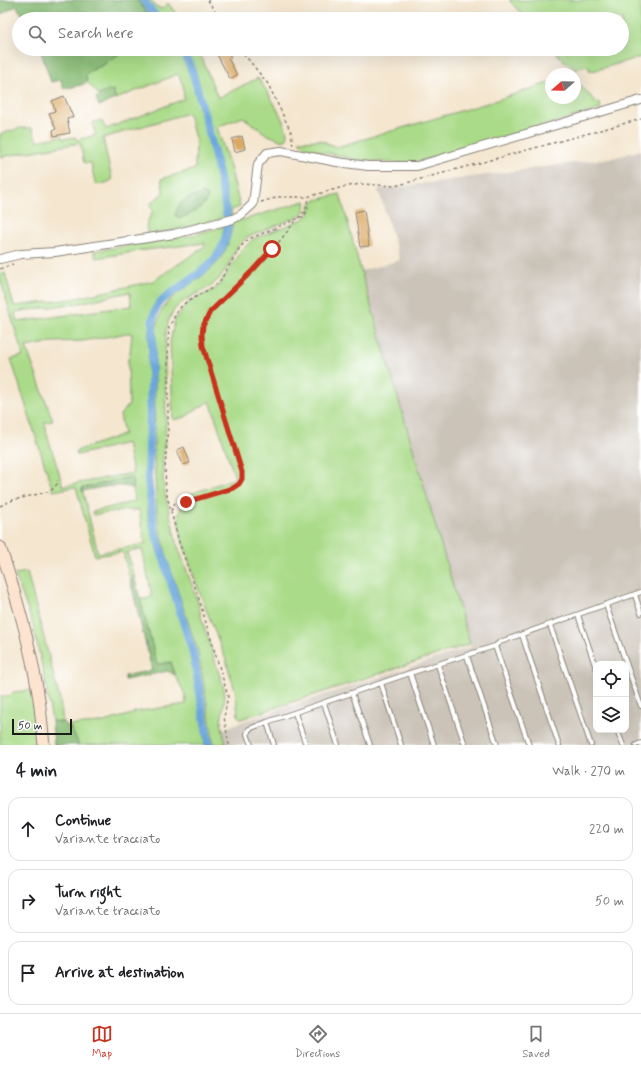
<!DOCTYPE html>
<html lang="en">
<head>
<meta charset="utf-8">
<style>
  body { margin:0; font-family:Mynerve,sans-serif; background:#f2f2f2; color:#202124 }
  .controls { position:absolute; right:12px; bottom:12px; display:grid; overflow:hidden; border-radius:8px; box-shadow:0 4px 16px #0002 }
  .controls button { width:36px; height:36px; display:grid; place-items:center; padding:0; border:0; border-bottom:1px solid #e0e0e0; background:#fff; color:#202124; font:20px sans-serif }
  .compass { position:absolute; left:545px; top:68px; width:36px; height:36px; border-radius:50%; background:#fff; box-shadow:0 4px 16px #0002; rotate:250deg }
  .scale { position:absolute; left:12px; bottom:10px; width:60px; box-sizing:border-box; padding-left:4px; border:2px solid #1c1c1c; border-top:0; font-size:11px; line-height:14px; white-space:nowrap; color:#1c1c1c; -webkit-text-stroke:3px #fff; paint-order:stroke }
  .stop { position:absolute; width:12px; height:12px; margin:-9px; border:3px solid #c8321e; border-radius:50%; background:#fff }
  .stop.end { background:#c8321e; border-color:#fff; box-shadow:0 1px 4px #0008 }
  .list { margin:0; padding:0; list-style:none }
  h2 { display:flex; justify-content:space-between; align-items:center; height:52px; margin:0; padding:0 16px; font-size:17px }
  h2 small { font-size:13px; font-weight:400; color:#757577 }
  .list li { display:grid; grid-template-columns:26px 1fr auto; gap:12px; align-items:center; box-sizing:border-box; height:64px; margin:0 8px 8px; padding:0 8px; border:1px solid #e0e0e0; border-radius:12px }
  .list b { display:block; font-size:15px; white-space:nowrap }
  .list p { margin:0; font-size:13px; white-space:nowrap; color:#757577 }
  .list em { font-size:13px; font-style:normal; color:#757577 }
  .icon { flex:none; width:22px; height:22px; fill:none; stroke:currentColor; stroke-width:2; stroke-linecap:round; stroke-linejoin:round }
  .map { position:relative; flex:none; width:641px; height:745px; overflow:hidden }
  .search { position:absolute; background:#fff; box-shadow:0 4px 16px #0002; left:12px; right:12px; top:12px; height:44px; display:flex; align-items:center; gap:10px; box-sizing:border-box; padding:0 14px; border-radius:22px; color:#757577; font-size:15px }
  .sheet { height:268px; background:#fff }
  nav { display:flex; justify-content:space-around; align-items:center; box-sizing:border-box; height:56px; border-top:1px solid #e0e0e0; background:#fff; font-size:11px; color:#757577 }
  nav a { display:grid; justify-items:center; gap:2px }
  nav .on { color:#c8321e }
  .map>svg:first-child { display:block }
  .industrial { fill:#cbc3b8; fill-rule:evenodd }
  .green { fill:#aadb89; stroke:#637c52; fill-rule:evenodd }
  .forest { fill:#87bb75; stroke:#526c48 }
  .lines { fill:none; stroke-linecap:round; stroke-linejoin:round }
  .canal { stroke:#6ba6db; stroke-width:8 }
  .building { fill:#dca85e }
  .service-casing { stroke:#888176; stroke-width:6 }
  .minor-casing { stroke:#888176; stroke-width:10 }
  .secondary-casing { stroke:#888176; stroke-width:13 }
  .path { stroke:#888176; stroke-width:1.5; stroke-dasharray:3 3; stroke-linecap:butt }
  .service { stroke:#fff; stroke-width:4 }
  .minor { stroke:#fff; stroke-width:8 }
  .secondary { stroke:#fde4d0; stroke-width:11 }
  .route { stroke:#c8321e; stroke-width:5 }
</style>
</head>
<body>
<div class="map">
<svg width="641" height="745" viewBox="0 0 641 745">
  <rect width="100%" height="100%" fill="#fff"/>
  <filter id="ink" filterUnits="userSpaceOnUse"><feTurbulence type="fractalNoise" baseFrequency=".025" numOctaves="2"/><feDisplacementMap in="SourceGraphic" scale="8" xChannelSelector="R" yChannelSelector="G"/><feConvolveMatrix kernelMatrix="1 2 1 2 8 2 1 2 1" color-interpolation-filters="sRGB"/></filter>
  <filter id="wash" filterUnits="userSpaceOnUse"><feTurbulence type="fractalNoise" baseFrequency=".012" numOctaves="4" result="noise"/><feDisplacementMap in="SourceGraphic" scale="16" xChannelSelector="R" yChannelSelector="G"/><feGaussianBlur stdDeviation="0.9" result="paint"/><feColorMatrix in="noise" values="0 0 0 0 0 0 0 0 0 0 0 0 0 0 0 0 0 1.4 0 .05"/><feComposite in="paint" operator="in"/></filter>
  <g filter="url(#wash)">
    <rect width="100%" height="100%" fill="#f4e6cf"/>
    <!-- industrial -->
    <path class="industrial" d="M641 150V745H209L208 736 235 724 471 647 361 271 400 260 378 189 400 187 617 157ZM596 664H626V730H596Z"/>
    <!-- green -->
    <g class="green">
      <path d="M137 0H151L155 6 162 9 168 3 180 19H152Z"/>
      <path d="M509 0H641V57L589 72 590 68C584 65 581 67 576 70L561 58 553 49H622V19H526Z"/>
      <path d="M126 49H198L218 98 258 78C266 89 290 127 287 139L283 141 266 134 243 117 217 127 231 170 240 207 231 210 232 216 189 227 148 235C143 219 150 222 153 210L150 207 151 203 163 193V188L161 179 195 169 196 142 188 113 103 138 112 180 101 185 95 183 91 163H84L80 143 0 157V134L21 128H32L37 141 62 136 63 139 75 137 77 140 96 135 92 123 101 120 106 129 184 99 183 85 178 74 116 99 112 91H107L99 95 87 82 86 76 92 70 103 65Z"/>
      <path d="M575 79 594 100 600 104 601 109 416 162 398 163 358 160 306 148 299 141 320 140 337 147 491 102 551 82V98H575Z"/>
      <path d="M340 194 361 271 470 644 241 719 238 716 236 694 226 660 199 591 181 537 178 517 182 505 188 495 235 478 210 401 185 417 173 420 170 342 175 319 189 302 217 288 243 249 253 239 303 219 309 214 310 204 316 200Z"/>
      <path d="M305 201C306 208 305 211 299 216L246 238 238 246 227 268 219 279 210 287 192 296 181 303 174 310 169 319 166 331 165 356 166 426 163 456V479L165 494 177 544 197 599 202 620 224 689 225 696 221 722 226 745H214L198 652 168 561 160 530 157 511 154 459 156 330C158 321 160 311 166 304 171 297 179 293 185 288 215 267 226 262 233 223Z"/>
      <path d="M224 226 222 241 211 260 160 300 154 310 149 331 146 458 147 494 148 517 152 533 192 655 205 745H78V742L69 725 100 723 132 714 134 712 186 704 185 694 175 675 171 662 157 665 140 599H147L152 596 142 549 127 552 134 576 130 579 123 552 95 556 76 487 53 491 11 359 23 356 0 278V274L5 273 14 306 72 299 153 281 204 247 205 243 146 250 96 258 94 251 192 235ZM130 292 131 306 17 322 15 312 79 303ZM128 333H131L132 334 130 353 128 359 129 405 120 415 124 434 76 451 77 455 127 443 133 473 63 486 47 434 45 422 53 421 26 347 52 342 83 341ZM131 477 135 501 92 512 93 515 128 510H139L145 544 98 553 82 488Z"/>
      <path d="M27 572 60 700 63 722 52 721 44 675 33 625 15 574Z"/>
      <path d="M31 690 34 693 39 745H0V697L12 695 13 692Z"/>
    </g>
    <!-- forest -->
    <g class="forest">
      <path d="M0 0H137L152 19H26L16 6 0 15Z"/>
      <path d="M40 49H126L103 65 92 70 86 76 87 82C79 87 73 86 64 89L61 80 51 82Z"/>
      <path d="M113 90 116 99 99 106 96 98C100 93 106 91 113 90Z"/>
      <path d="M205 193 208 198C202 209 191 214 181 218L175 216C179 198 189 198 205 193Z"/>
      <path d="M132 477 133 488C116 483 99 488 82 491V488Z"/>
      <path d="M134 576 157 664 171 662 175 675 168 671 125 680V676L152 670 130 579Z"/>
      <path d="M52 721C63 722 68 723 73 733 75 737 78 740 78 745H54Z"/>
    </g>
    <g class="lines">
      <!-- canal -->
      <g class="canal">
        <path d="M143 0 158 19"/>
        <path d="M181 49C192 64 197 89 202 106 213 146 223 185 228 226 223 262 203 270 177 289 171 293 161 299 158 305 155 309 154 316 153 320L148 479 154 528 193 653 209 745"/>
      </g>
    </g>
    <g id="blocks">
      <!-- building -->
      <g class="building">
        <path d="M214 49H238L229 54 231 57 228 58 237 75 230 79Z"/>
        <path d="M64 96 73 117 67 119 70 133 54 136 53 130 56 129 49 113 55 111 52 101Z"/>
        <path d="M242 136 245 149 235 152 232 139Z"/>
        <path d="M364 210 369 246 360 247 355 212Z"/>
        <path d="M184 447 190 463 183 465 177 450Z"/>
      </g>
    </g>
  </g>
  <g filter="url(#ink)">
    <use href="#blocks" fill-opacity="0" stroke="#888176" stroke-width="1"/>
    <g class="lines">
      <!-- service casing -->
      <g class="service-casing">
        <g id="service">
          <path d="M635 595 641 613"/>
          <path d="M606 605 641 706"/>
          <path d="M578 615 596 668"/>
          <path d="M550 625 591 745"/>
          <path d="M522 635 559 745"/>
          <path d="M495 646 529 745"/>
          <path d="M467 656 497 745"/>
          <path d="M438 665 465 745"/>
          <path d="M410 673 434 745"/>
          <path d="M381 683 401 745"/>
          <path d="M352 693 370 745"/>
          <path d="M324 703 338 745"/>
          <path d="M295 713 306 745"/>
          <path d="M267 722 274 745"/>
          <path d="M617 730 623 745"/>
          <path d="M251 745 247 734 249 729 267 722 410 673 495 646 500 642 641 592"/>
          <path d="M636 745 641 743"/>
        </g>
      </g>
      <!-- minor casing -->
      <g class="minor-casing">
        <path id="minor" d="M0 259 21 254 55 252 174 234 233 219 242 214 253 204 258 164 267 153 281 151 337 162 368 166H417L641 100"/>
      </g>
      <!-- secondary casing -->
      <g class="secondary-casing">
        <path id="secondary" d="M0 547C16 594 30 644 38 693 41 710 42 728 44 745"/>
      </g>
      <!-- path -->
      <g class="path">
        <path d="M208 0 219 19"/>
        <path d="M240 49 268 84 291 132 293 146"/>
        <path d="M261 202 279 197H307L343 187 361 184 395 186 641 119"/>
        <path d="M298 218 304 212 307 205"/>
        <path d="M0 269 13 264"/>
        <path d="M0 506 13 500 51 491 57 484V480"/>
        <path d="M171 511 175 503 186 502 233 488C240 484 242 481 242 472L203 346C202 336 201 327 206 318 213 305 227 296 238 285 258 265 279 244 295 221"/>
        <path d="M229 745 224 717 228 696 198 596 179 542 166 492 165 468 168 429V344L169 327 178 310 185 303 213 287 220 281 240 247 249 239 304 216 308 209 307 197"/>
      </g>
      <!-- service -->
      <use href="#service" class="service"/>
      <!-- minor -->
      <use href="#minor" class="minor"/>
      <!-- secondary -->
      <use href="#secondary" class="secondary"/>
    </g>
  </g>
  <g class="lines" filter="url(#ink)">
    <!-- route -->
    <path class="route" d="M186 502 233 488 239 484 242 479V472L203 346 202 335 203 326 210 312 252 271 272 249"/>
  </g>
</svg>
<div class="controls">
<button><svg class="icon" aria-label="locate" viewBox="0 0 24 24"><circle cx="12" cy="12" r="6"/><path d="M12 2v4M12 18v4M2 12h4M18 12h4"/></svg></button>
<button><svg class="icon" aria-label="layers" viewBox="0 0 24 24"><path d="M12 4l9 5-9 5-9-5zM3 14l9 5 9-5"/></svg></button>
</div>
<svg class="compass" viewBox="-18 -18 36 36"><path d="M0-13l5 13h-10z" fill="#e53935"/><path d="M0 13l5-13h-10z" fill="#757577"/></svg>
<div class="scale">50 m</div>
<div class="stop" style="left:272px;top:249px"></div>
<div class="stop end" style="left:186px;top:502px"></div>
<div class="search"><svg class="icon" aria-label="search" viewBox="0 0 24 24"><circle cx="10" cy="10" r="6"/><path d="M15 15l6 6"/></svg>Search here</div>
</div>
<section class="sheet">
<h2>4 min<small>Walk · 270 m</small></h2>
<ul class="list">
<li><svg class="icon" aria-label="ahead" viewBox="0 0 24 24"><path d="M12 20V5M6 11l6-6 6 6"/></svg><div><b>Continue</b><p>Variante tracciato</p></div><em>220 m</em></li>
<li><svg class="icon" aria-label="right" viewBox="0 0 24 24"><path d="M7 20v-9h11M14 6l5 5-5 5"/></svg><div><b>Turn right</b><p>Variante tracciato</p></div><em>50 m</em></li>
<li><svg class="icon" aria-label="arrive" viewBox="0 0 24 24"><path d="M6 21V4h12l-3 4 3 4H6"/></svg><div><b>Arrive at destination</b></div></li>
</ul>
</section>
<nav>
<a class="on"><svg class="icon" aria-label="map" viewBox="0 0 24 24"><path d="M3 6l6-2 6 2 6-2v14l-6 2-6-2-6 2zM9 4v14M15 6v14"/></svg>Map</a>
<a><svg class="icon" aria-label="directions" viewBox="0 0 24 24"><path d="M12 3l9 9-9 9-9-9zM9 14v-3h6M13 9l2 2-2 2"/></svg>Directions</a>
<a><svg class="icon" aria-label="saved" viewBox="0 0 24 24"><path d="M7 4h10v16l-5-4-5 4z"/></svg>Saved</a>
</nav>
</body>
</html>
